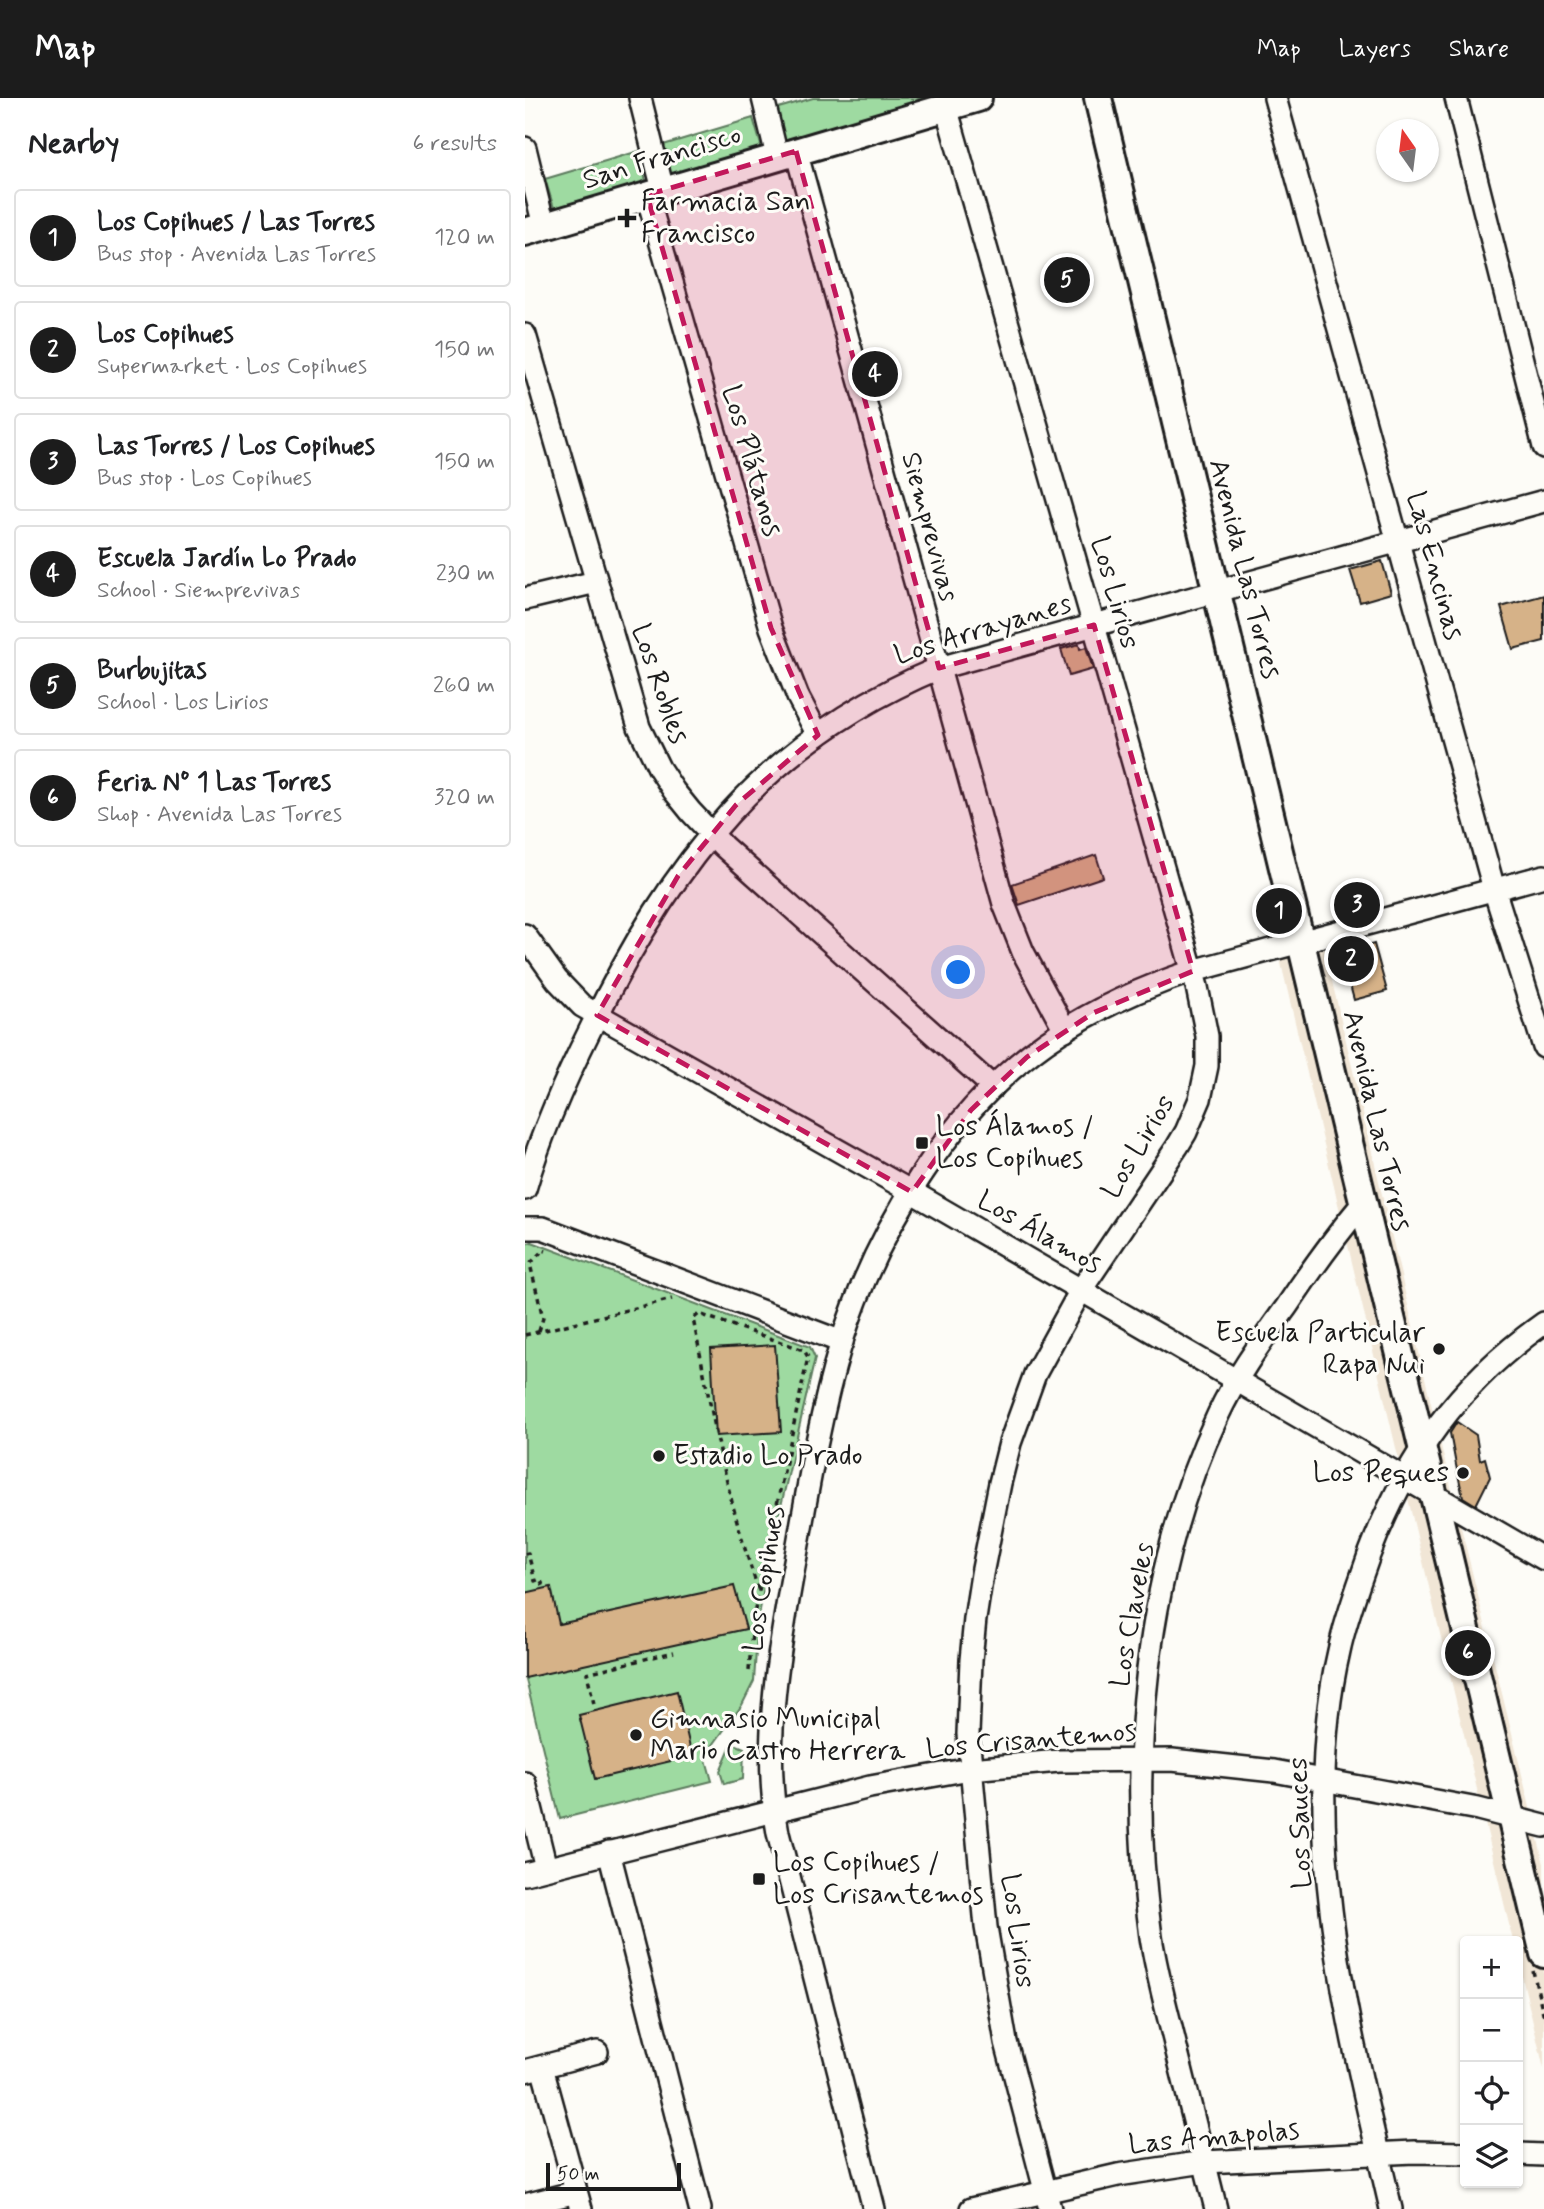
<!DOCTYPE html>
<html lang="en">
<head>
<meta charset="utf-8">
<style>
  body { margin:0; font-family:Mynerve,sans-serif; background:#f6f6f6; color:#202124 }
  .controls { position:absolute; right:21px; bottom:21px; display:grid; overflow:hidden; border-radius:7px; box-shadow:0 2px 5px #0004 }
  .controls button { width:63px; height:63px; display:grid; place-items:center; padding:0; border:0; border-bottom:2px solid #e0e0e0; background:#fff; color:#202124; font:35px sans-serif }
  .compass { position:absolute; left:851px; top:21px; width:63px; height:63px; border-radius:50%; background:#fff; box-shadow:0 2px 5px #0004; rotate:346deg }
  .scale { position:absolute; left:21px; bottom:18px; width:135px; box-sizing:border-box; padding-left:7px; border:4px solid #1c1c1c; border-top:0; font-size:19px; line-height:24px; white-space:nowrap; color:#1c1c1c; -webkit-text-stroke:5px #fdfcf7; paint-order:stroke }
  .you { position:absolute; left:434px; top:875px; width:24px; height:24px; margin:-18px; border:5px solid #fff; border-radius:50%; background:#1a73e8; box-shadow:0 0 0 10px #1a73e833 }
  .badge { display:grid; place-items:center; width:46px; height:46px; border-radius:50%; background:#1c1c1c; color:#fff; font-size:23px; font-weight:700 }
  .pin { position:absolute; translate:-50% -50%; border:4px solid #fff; box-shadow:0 2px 7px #0006 }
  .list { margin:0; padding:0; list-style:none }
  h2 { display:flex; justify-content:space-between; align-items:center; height:91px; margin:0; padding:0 28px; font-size:30px }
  h2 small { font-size:23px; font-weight:400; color:#757577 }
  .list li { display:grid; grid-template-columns:46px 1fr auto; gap:21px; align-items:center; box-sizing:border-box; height:98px; margin:0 14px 14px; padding:0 14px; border:2px solid #e0e0e0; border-radius:7px }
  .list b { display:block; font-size:26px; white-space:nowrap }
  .list p { margin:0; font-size:23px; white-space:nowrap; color:#757577 }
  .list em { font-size:23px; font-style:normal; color:#757577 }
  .icon { flex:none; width:38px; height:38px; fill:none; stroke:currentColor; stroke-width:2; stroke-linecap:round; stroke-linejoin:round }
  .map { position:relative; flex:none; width:1019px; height:2111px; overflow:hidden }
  header { display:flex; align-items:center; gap:42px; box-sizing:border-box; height:98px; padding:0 35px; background:#1c1c1c; color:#fff }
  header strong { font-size:33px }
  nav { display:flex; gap:38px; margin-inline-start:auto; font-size:24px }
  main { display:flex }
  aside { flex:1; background:#fff }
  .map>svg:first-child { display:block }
  .built { fill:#f1e6d6 }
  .green { fill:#9edaa1; stroke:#5d7b5e; stroke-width:2 }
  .building { fill:#d6b288; stroke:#1c1c1c; stroke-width:2 }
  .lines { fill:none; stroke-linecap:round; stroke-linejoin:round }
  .minor-casing { stroke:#1c1c1c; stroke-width:26 }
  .major-casing { stroke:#1c1c1c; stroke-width:32 }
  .path { stroke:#1c1c1c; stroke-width:3.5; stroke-dasharray:5 5; stroke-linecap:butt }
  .minor { stroke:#fdfcf7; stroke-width:21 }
  .major { stroke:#fdfcf7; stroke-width:26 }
  .marked { fill:#c2185b; fill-opacity:0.2; stroke:#c2185b; stroke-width:5; stroke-dasharray:14 9; stroke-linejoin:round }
  .poi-dot { fill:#1c1c1c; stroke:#fdfcf7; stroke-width:2.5 }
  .labels { text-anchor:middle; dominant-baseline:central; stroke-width:6; stroke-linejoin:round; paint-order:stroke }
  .street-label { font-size:28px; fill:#1c1c1c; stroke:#fdfcf7 }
  .poi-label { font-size:28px; fill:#1c1c1c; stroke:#fdfcf7; text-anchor:start }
</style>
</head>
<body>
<header>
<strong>Map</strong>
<nav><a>Map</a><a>Layers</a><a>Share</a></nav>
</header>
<main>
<aside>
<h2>Nearby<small>6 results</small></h2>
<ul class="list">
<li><span class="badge">1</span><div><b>Los Copihues / Las Torres</b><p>Bus stop · Avenida Las Torres</p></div><em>120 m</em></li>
<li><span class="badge">2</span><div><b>Los Copihues</b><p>Supermarket · Los Copihues</p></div><em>150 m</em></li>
<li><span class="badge">3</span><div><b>Las Torres / Los Copihues</b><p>Bus stop · Los Copihues</p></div><em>150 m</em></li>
<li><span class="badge">4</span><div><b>Escuela Jardín Lo Prado</b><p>School · Siemprevivas</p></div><em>230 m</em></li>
<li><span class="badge">5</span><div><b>Burbujitas</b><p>School · Los Lirios</p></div><em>260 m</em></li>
<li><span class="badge">6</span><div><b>Feria Nº 1 Las Torres</b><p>Shop · Avenida Las Torres</p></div><em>320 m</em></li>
</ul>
</aside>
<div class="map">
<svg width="1019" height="2111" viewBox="0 0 1019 2111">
  <rect width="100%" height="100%" fill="#fdfcf7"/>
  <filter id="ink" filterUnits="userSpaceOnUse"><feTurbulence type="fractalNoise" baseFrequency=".0143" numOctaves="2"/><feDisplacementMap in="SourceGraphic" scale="14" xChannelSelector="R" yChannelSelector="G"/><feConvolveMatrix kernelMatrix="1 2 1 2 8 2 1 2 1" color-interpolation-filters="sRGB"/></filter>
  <g filter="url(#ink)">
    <!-- built -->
    <path class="built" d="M799 849 915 1344 1019 1766V1971L993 1862V1843H988L755 861Z"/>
    <!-- green -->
    <g class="green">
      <path d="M288 0H418L269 45 259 41 250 11Z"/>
      <path d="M228 20 236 47 232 54 150 80 142 75 135 48Z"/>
      <path d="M114 53 121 83 119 90 34 115 29 110 20 81Z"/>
      <path d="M7 1144 285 1249 290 1260 245 1456 233 1523 229 1583 217 1607 180 1658 187 1683 35 1721 0 1578V1146Z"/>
      <path d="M207 1645 219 1650 218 1681 199 1686 195 1673Z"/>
    </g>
    <!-- building -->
    <g class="building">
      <path d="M857 463 866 495 835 504 825 472Z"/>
      <path d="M1019 497V543L988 551 976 509Z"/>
      <path d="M554 546 555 551 561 549 568 571 544 578 536 551Z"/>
      <path d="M571 757 578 779 494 807 487 786Z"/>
      <path d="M849 846 862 893 829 902 819 865 824 853Z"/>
      <path d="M250 1247 256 1334 191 1338 186 1251Z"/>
      <path d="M932 1324 951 1337 955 1362 960 1360 965 1379 951 1407 938 1399 931 1367 925 1335Z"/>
      <path d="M209 1488 221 1531 0 1580V1495L26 1489 34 1526Z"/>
      <path d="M152 1593 167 1658 70 1681 54 1617Z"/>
    </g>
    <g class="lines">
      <!-- minor casing -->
      <g class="minor-casing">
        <g id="minor">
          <path d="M115 0 138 92"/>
          <path d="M238 0 252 58"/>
          <path d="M750 0 969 791 1019 949"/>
          <path d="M931 0 1019 349"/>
          <path d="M421 9 672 889 682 938V968L675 1001 661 1034 652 1049 556 1192 510 1276 485 1345 475 1385 457 1476 450 1521 446 1562 443 1636 461 1829 481 1944 525 2111"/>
          <path d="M0 50 19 128"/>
          <path d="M271 53 479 806 498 854 540 932"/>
          <path d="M122 97 246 530 273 599 293 637"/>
          <path d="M0 237 114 629 134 670 149 693 166 714 198 748 468 989"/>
          <path d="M0 501 71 484"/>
          <path d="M0 837 32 882 57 908 387 1094 1019 1461"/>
          <path d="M0 1091C16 1035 40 982 66 930 146 765 240 642 414 570L1019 403"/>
          <path d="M0 1130H18L317 1244"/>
          <path d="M0 1685 21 1770"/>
          <path d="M84 1754 175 2111"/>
          <path d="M0 1776 345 1689 445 1671 534 1663 647 1662 749 1673 953 1711 1019 1728"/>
          <path d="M17 1969 56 2111"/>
          <path d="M0 1973 72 1954"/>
          <path d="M993 2056 1019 2057"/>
          <path d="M0 2107 51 2094"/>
          <path d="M349 2111 253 1735C236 1642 255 1544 272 1452 284 1383 296 1313 316 1246 351 1133 424 1013 521 944 565 913 616 890 668 873L1019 778"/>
          <path d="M446 2111 593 2077 679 2064 889 2054 940 2055"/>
          <path d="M691 2111C678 2059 665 2006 652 1954 643 1916 632 1878 626 1839 602 1669 619 1473 693 1317 711 1278 737 1243 762 1208 786 1172 811 1137 839 1104"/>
          <path d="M866 2111C825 1933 772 1735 814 1553 821 1520 833 1489 844 1457 881 1359 933 1286 1019 1225"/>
        </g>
      </g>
      <!-- major casing -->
      <g class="major-casing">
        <g id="major">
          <path d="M573 0 1019 1856"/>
          <path d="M0 134 453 0"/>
        </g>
      </g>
      <!-- path -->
      <g class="path">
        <path d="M14 1233 18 1220 5 1166 18 1152 21 1153"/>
        <path d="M0 1237 147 1201"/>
        <path d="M0 1456 3 1455 10 1483 15 1481 20 1491"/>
        <path d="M224 1573 228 1521 283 1259 279 1252 174 1216 168 1221C187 1312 202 1405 234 1493"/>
        <path d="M69 1606 62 1575 149 1554"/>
        <path d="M1008 1873 1019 1919"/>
      </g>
      <!-- minor -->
      <use href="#minor" class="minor"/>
      <!-- major -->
      <use href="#major" class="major"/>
    </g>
  </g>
  <!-- marked area -->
  <path class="marked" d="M271 53 414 570 569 527 668 873 568 915 502 959 446 1012 387 1094 72 917 153 778 211 707 293 637 246 530 122 97Z"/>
  <!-- markers -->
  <g class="poi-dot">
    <path d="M98.5 109.5h7v7h7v7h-7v7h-7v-7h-7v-7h7z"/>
    <rect x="390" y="1038" width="14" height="14" rx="3.5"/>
    <circle cx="914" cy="1251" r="7"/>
    <circle cx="134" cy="1358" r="7"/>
    <circle cx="938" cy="1375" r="7"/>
    <circle cx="111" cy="1637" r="7"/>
    <rect x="227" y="1774" width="14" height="14" rx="3.5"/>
  </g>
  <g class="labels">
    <!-- street labels -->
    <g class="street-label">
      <text transform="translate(137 60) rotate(-17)">San Francisco</text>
      <text transform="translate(226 363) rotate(74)">Los Plátanos</text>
      <text transform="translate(404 429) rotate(75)">Siemprevivas</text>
      <text transform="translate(909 468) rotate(75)">Las Encinas</text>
      <text transform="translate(719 471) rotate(76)">Avenida Las Torres</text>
      <text transform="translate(589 495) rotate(74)">Los Lirios</text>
      <text transform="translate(458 532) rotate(-17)">Los Arrayanes</text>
      <text transform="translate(134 586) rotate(71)">Los Robles</text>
      <text transform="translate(851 1023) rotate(77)">Avenida Las Torres</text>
      <text transform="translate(614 1049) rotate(-59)">Los Lirios</text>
      <text transform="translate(514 1135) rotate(30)">Los Álamos</text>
      <text transform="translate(240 1481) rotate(-81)">Los Copihues</text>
      <text transform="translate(608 1517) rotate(-80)">Los Claveles</text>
      <text transform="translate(506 1643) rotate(-5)">Los Crisantemos</text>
      <text transform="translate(776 1725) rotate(-92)">Los Sauces</text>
      <text transform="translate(492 1833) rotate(82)">Los Lirios</text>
      <text transform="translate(689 2040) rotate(-5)">Las Amapolas</text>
    </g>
    <!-- poi labels -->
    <g class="poi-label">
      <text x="116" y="104">Farmacia San<tspan x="116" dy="32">Francisco</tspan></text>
      <text x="411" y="1029">Los Álamos /<tspan x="411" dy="32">Los Copihues</tspan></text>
      <text x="900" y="1235" text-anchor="end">Escuela Particular<tspan x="900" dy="32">Rapa Nui</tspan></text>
      <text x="148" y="1358">Estadio Lo Prado</text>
      <text x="924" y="1375" text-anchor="end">Los Peques</text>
      <text x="125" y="1621">Gimnasio Municipal<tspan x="125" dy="32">Mario Castro Herrera</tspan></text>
      <text x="248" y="1765">Los Copihues /<tspan x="248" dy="32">Los Crisantemos</tspan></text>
    </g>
  </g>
</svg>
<div class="controls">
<button>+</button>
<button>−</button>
<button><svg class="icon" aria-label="locate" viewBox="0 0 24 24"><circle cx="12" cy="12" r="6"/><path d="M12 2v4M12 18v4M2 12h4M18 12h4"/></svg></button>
<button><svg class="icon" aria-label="layers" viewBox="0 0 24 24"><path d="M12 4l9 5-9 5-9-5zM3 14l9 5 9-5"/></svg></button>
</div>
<svg class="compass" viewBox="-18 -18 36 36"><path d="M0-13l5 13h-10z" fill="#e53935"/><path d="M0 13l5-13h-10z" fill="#757577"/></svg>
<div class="scale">50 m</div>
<div class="you"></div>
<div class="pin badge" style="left:754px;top:813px">1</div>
<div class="pin badge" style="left:826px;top:861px">2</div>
<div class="pin badge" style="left:832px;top:807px">3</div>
<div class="pin badge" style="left:350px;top:276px">4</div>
<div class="pin badge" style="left:542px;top:182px">5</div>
<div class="pin badge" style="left:943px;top:1555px">6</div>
</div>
</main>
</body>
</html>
